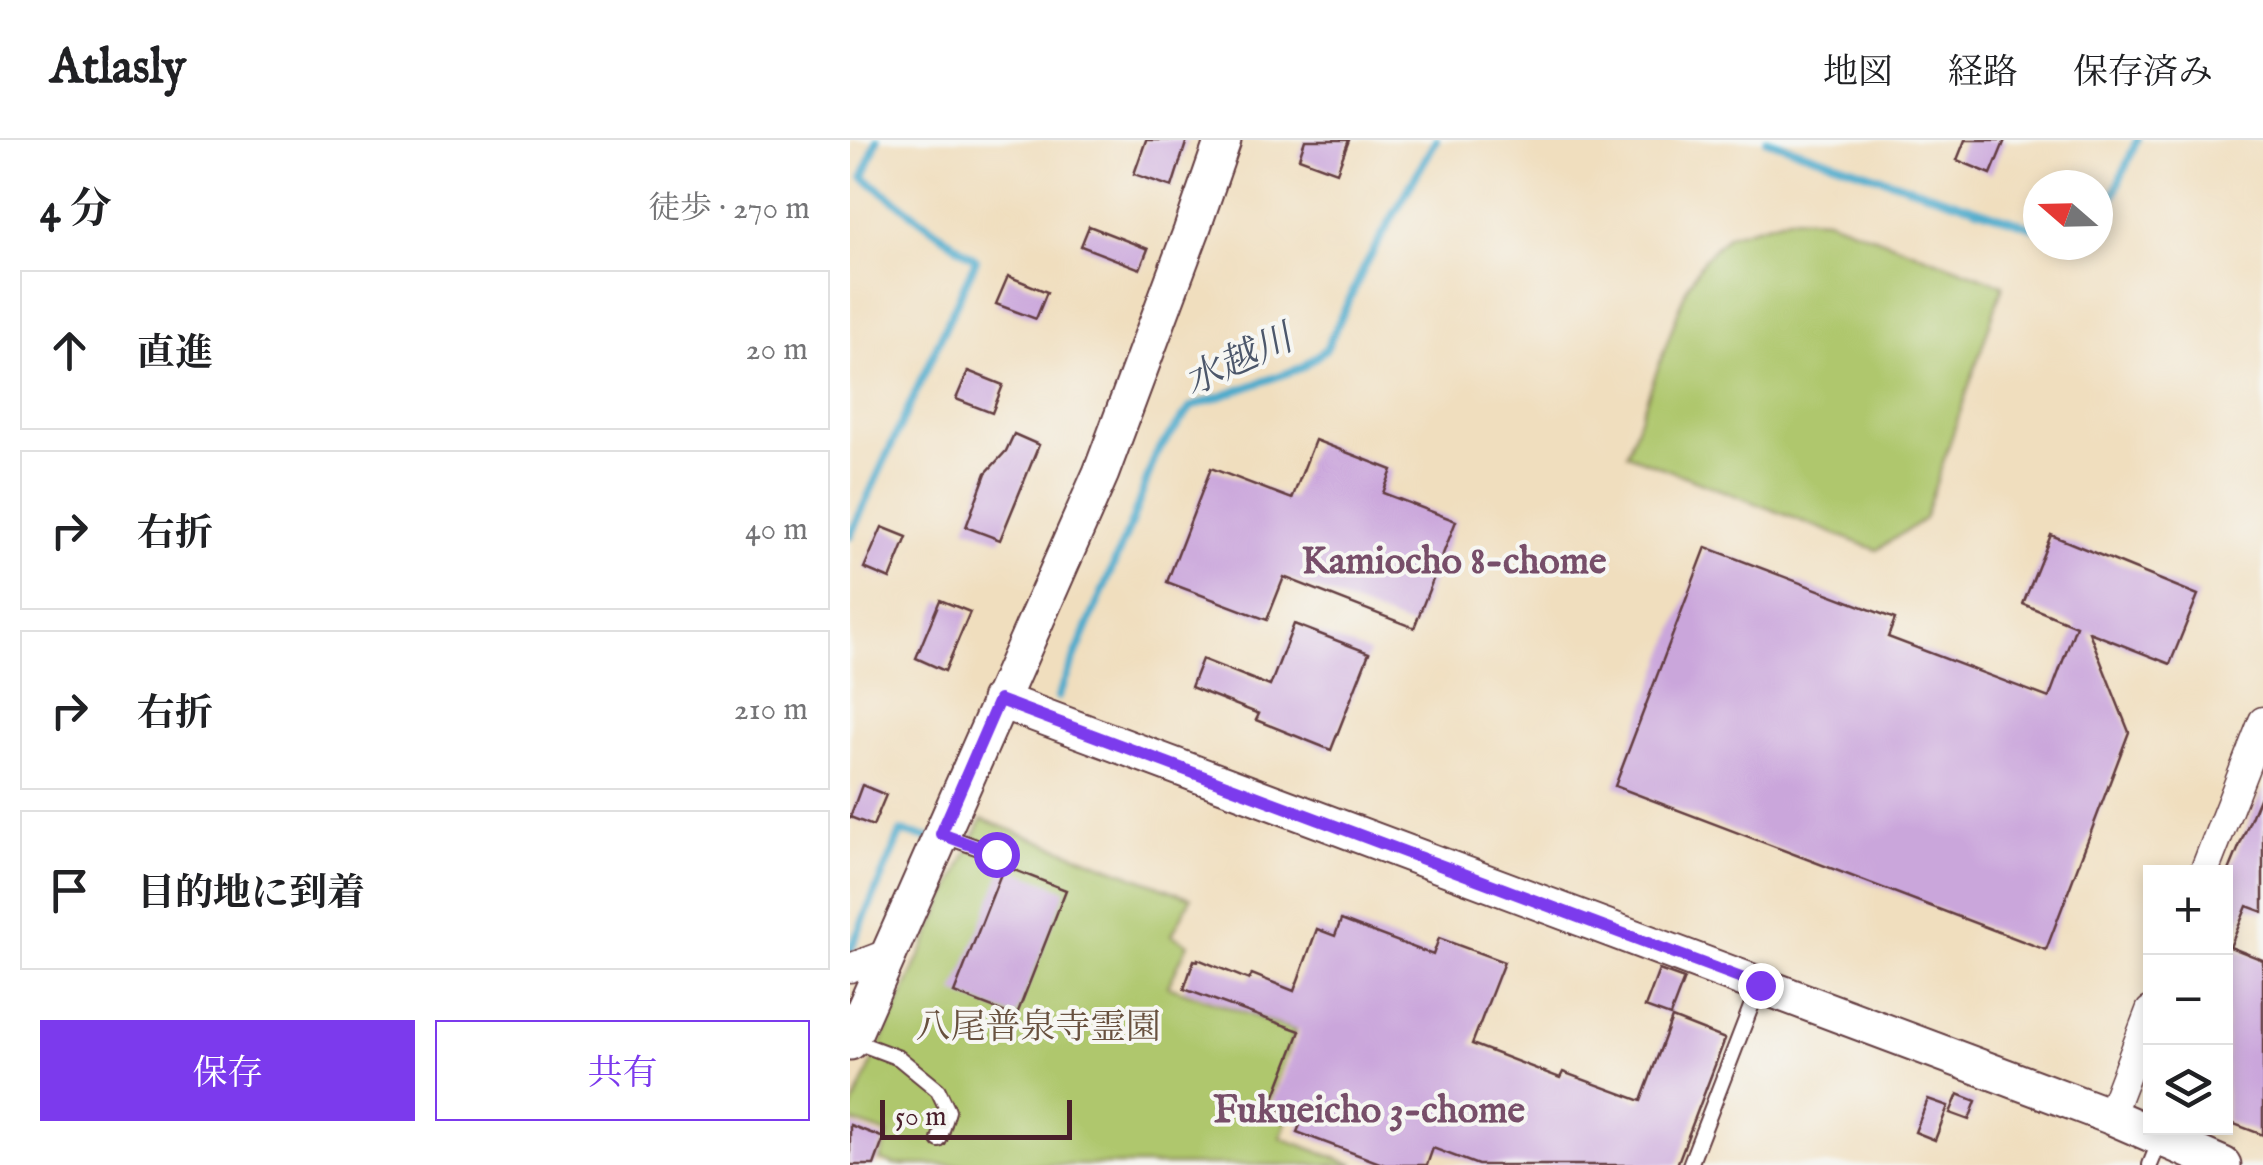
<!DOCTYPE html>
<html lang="ja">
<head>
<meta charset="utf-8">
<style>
  body { margin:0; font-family:"IM FELL English","Noto Serif JP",serif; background:#f2f2f2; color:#202124 }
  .controls { position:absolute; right:30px; bottom:30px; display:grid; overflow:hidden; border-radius:0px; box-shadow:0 5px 15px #0003 }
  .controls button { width:90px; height:90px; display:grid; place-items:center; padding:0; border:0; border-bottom:2px solid #e0e0e0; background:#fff; color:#202124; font:50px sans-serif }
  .compass { position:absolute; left:1173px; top:30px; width:90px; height:90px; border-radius:50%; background:#fff; box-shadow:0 5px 15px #0003; rotate:290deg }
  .scale { position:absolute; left:30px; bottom:25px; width:192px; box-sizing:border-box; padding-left:10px; border:5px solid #4a1f2b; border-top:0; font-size:28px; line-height:35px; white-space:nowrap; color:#4a1f2b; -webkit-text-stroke:8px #f6f6f2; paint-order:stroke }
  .stop { position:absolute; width:30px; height:30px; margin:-22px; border:8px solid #7c3aed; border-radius:50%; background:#fff }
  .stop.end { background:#7c3aed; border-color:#fff; box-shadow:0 2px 10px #0008 }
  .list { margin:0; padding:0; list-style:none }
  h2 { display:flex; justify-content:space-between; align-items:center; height:130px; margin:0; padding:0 40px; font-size:42px }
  h2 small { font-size:32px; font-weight:400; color:#757577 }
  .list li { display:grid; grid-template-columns:65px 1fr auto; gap:30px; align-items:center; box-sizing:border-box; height:160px; margin:0 20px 20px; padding:0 20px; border:2px solid #e0e0e0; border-radius:0px }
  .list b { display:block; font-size:38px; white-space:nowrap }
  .list em { font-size:32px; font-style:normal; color:#757577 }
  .actions { display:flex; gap:20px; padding:30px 40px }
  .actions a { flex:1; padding:22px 0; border:2px solid #7c3aed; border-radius:0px; text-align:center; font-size:35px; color:#7c3aed }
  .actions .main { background:#7c3aed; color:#fff }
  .icon { flex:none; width:55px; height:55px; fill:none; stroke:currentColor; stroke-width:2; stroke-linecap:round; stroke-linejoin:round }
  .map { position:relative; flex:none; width:1413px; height:1025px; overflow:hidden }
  header { display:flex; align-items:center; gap:60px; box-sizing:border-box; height:140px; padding:0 50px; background:#fff; border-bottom:2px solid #e0e0e0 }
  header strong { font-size:48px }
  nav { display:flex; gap:55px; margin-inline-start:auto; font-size:35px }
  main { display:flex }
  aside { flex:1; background:#fff }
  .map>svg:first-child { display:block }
  .green { fill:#afc76d; stroke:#7c734c; stroke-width:2.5 }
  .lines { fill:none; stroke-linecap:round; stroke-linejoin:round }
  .stream { stroke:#4eabcc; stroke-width:8 }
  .building { fill:#caa6db }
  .service-casing { stroke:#633c41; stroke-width:18 }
  .minor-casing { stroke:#633c41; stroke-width:31 }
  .tertiary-casing { stroke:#633c41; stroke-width:39 }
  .service { stroke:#fff; stroke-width:14 }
  .minor { stroke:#fff; stroke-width:28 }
  .tertiary { stroke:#fff; stroke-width:35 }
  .route { stroke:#7c3aed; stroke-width:12 }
  .labels { text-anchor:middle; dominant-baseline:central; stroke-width:8; stroke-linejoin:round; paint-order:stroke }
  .park-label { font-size:35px; fill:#68513f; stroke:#f6f6f2 }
  .water-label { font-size:38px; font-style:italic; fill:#4c576b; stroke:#f6f6f2 }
  .neighbourhood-label { font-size:38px; font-weight:bold; fill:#774e69; stroke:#f6f6f2 }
</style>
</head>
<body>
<header>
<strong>Atlasly</strong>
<nav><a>地図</a><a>経路</a><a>保存済み</a></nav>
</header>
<main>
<aside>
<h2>4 分<small>徒歩 · 270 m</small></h2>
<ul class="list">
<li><svg class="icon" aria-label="ahead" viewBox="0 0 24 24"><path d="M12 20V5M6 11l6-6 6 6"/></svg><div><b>直進</b></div><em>20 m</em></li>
<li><svg class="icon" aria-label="right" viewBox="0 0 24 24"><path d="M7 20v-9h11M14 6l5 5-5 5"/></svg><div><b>右折</b></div><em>40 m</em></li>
<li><svg class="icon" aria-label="right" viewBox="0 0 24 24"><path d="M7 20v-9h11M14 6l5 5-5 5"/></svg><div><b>右折</b></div><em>210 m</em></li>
<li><svg class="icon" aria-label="arrive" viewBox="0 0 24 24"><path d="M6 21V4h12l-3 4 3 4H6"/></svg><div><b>目的地に到着</b></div></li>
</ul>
<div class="actions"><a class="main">保存</a><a>共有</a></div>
</aside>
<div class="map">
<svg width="1413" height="1025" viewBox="0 0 1413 1025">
  <rect width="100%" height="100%" fill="#f6f6f2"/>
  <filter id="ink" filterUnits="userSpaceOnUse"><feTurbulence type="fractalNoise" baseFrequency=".01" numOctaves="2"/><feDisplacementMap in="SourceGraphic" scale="20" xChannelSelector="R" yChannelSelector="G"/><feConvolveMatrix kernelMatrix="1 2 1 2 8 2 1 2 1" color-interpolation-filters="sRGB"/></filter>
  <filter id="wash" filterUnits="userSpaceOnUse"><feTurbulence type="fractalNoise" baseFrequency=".0048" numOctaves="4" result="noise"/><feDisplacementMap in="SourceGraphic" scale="40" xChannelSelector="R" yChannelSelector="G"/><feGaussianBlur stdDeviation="2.25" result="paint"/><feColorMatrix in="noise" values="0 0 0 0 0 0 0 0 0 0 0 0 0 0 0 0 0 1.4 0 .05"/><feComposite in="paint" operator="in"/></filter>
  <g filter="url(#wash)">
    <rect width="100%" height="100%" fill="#f0debe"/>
    <!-- green -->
    <g class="green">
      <path d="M941 77 977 79 1153 145 1074 379 1027 410 777 314 837 147 854 119 878 95Z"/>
      <path d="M132 679 341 758 322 795 338 804 318 846 445 891 416 969 437 978 431 998 505 1025H45L30 1020 38 994 0 981V972Z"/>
    </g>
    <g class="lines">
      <!-- stream -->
      <g class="stream">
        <path d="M917 0 1188 89"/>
        <path d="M1248 80 1254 77 1287 0"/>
        <path d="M0 396 126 120 13 37 27 0"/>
        <path d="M208 557 282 381 306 314 341 267 451 228 476 209 516 124 586 0"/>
        <path d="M0 811 51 692 79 698"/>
      </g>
    </g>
    <g id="blocks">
      <!-- building -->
      <g class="building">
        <path d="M296 0H337L322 47 284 34Z"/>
        <path d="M455 0H499L487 32 449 18Z"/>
        <path d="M1115 0H1155L1141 34 1107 20Z"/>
        <path d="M239 86 298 109 290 129 231 106Z"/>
        <path d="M158 136 197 152 186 179 146 164Z"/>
        <path d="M118 231 153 245 142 273 106 259Z"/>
        <path d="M164 294 189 305 150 400 116 387 136 333 156 311Z"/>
        <path d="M465 300 542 330 533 353 606 381 564 488 434 437 417 480 317 442 361 328 442 359Z"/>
        <path d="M32 387 57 397 40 439 14 428Z"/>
        <path d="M1201 395 1348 455 1320 524 1239 492 1279 592 1196 810 765 646 856 407 1045 479 1038 497 1199 558 1226 486 1173 464Z"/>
        <path d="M90 460 120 472 95 531 66 518Z"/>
        <path d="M444 484 519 513 481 610 406 580 409 574 341 547 352 519 420 546Z"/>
        <path d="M12 645 36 655 23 686 0 677Z"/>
        <path d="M1413 649V772L1397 766 1380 807 1413 820V995L1376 981V738Z"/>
        <path d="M154 726 216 750 166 877 104 853Z"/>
        <path d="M491 780 583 815 589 798 654 822 622 904 710 938 713 932 791 961 822 878 875 899 827 1025H628L583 1008 577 1025H535L447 992 453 978 421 966 450 891 334 849 344 820 348 821V819L399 840 402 834 444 851 467 789 485 796Z"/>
        <path d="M809 830 834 839 820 876 795 867Z"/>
        <path d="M1108 954 1126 961 1119 980 1100 973Z"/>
        <path d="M1078 959 1098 966 1085 1000 1065 992Z"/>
        <path d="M0 985 34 998 24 1025H0Z"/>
      </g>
    </g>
  </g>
  <g filter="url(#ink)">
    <use href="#blocks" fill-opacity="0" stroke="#633c41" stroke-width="2.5"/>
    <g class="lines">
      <!-- service casing -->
      <g class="service-casing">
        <g id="service">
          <path d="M92 695 146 714"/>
          <path d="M1 900 49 918 88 950 98 971 89 1000"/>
          <path d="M840 1025 909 846"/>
          <path d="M1300 1025 1311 998"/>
        </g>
      </g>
      <!-- minor casing -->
      <g class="minor-casing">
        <g id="minor">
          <path d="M1354 732 1413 581"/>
          <path d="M0 828 39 813"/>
          <path d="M1260 976 1300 871"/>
        </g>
      </g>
      <!-- tertiary casing -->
      <g class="tertiary-casing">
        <g id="tertiary">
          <path d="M149 560 1260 976 1373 1025"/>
          <path d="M0 902 251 333 341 92 373 0"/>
        </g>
      </g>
      <!-- service -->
      <use href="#service" class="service"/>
      <!-- minor -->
      <use href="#minor" class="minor"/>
      <!-- tertiary -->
      <use href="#tertiary" class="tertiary"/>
    </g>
  </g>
  <g class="lines" filter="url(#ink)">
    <!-- route -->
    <path class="route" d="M146 714 91 694 149 560 910 845"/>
  </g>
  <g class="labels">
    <!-- park labels -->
    <g class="park-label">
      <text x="188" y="888">八尾普泉寺霊園</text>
    </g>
    <!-- water labels -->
    <g class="water-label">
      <text transform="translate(389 222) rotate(-25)">水越川</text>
    </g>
    <!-- neighbourhood labels -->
    <g class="neighbourhood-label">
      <text x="604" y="423">Kamiocho 8-chome</text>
      <text x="519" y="972">Fukueicho 3-chome</text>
    </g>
  </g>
</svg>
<div class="controls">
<button>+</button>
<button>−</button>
<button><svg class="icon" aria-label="layers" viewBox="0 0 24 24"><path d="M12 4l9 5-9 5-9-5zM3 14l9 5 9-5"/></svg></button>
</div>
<svg class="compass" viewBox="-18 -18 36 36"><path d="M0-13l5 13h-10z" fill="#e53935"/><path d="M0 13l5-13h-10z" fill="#757577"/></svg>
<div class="scale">50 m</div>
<div class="stop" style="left:146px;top:714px"></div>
<div class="stop end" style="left:910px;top:845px"></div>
</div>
</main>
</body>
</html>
